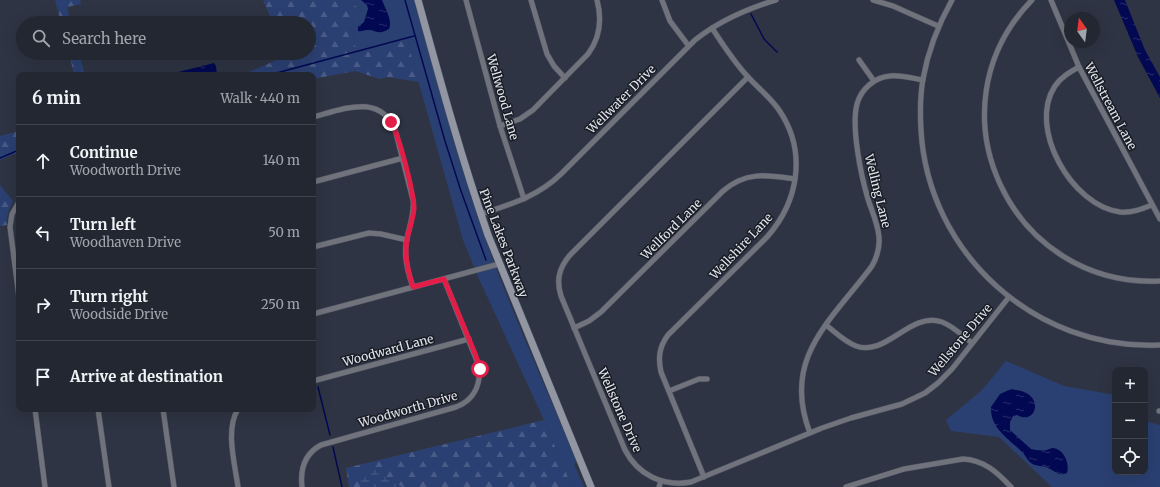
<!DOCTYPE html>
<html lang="en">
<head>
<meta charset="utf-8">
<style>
  body { margin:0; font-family:Merriweather,serif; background:#2e333e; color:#f1f3f6 }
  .controls { position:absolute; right:12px; bottom:12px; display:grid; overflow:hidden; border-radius:8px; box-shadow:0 4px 16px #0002 }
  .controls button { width:36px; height:36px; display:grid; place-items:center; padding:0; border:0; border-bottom:1px solid #3f444d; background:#222732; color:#f1f3f6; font:20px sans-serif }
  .compass { position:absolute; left:1064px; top:12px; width:36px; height:36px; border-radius:50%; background:#222732; box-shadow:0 4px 16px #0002; rotate:346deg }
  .stop { position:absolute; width:12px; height:12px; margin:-9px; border:3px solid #e11d48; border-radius:50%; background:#fff }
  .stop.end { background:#e11d48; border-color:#fff; box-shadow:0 1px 4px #0008 }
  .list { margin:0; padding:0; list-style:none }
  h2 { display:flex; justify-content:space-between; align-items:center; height:52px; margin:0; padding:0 16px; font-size:17px }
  h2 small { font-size:13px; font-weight:400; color:#a2a5ac }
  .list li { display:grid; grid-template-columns:26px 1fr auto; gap:12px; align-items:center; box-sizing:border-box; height:72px; padding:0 16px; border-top:1px solid #3f444d }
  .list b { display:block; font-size:15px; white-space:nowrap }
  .list p { margin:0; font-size:13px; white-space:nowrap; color:#a2a5ac }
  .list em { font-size:13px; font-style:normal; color:#a2a5ac }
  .icon { flex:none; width:22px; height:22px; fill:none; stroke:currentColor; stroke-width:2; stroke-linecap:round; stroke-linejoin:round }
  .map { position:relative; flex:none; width:1160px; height:487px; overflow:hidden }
  .search { position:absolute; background:#222732; box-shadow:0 4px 16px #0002; left:16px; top:16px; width:300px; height:44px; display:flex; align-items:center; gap:10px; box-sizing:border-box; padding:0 14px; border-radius:22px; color:#a2a5ac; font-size:15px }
  .panel { position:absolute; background:#222732; box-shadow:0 4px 16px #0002; left:16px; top:72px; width:300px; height:340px; border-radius:8px }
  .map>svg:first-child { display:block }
  .green { fill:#2b4072 }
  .forest { fill:url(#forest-firs) }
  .wetland { fill:url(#wetland-marsh) }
  .water { fill:url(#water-ripples) }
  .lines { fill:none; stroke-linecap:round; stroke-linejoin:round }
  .stream { stroke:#020952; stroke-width:1.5 }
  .street-casing { stroke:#4b505f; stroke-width:6 }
  .secondary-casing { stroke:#4b505f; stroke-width:8 }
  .street { stroke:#70737b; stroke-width:5 }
  .secondary { stroke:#9196a2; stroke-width:7 }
  .route { stroke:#e11d48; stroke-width:5 }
  .labels { text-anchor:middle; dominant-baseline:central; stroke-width:3; stroke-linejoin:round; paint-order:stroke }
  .street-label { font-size:12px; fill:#e1e5ef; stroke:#191c23 }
</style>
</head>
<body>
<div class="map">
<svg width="1160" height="487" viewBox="0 0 1160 487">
  <defs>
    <pattern id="forest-firs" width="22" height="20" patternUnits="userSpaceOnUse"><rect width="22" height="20" fill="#2b4072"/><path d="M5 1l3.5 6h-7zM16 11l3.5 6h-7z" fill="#495b86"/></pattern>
    <pattern id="wetland-marsh" width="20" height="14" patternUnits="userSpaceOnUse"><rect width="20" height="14" fill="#2b4072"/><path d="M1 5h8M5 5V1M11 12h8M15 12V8" fill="none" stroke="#495b86"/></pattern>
    <pattern id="water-ripples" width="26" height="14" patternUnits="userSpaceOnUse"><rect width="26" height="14" fill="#020952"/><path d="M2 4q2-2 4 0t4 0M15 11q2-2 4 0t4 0" fill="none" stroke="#272d6b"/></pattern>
  </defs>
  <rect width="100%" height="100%" fill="#2e3443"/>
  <!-- green -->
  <g class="green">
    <path d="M350 0H415C435 75 455 150 480 224 508 305 544 383 577 462L574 464 584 487H572L544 420 479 279 463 240 407 41 357 53 351 27 359 18 362 10 361 9 352 4Z"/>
    <path d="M1006 361 1064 386 1115 395V472H1145V421L1160 425V487H1052L999 437 951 431 946 420 982 390Z"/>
  </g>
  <!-- forest -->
  <g class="forest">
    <path d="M55 0H80L81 4 67 7 71 23H61Z"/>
    <path d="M263 0H350L352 4 361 9C363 17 357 22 351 27L357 53 407 40 419 82 388 77 380 79 355 71 313 79V75H242L286 56 285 53H309V23H273Z"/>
    <path d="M69 53H79L85 75H74Z"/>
    <path d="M19 131V152L0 160V136Z"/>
    <path d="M0 185 13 201C9 209 6 216 7 225L0 226Z"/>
    <path d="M544 420 572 487H402L376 470H362L357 478 361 487H349L346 468Z"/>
  </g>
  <!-- wetland -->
  <path class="wetland" d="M362 470H376L402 487H361L356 478Z"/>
  <!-- water -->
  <g class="water">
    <path d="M361 0H382C385 8 393 21 389 29 377 36 376 29 367 30 363 30 362 32 358 31V27L364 22 368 9 367 5Z"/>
    <path d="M1114 0H1125L1145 50 1160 77V98L1138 57Z"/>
    <path d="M214 63 216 66 217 75H166Z"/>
    <path d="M1011 389C1015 390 1020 390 1024 392 1044 400 1034 425 1017 415L1013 416 1010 422V430L1031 449C1036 450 1041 451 1047 450 1049 449 1051 448 1053 448 1064 449 1070 464 1067 473 1058 477 1056 471 1048 468 1043 465 1036 467 1031 463 1027 460 1025 454 1021 451 1008 438 990 428 991 407L1000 394Z"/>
  </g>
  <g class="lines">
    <!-- stream -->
    <g class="stream">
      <path d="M405 0 445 141 461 191 486 260"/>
      <path d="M751 14 764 39 777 52"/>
      <path d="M269 75 414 36"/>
      <path d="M0 158 19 150"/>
      <path d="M313 371 314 374"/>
      <path d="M318 387 330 435"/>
      <path d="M333 447 342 487"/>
    </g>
    <!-- street casing -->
    <g class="street-casing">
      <g id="street">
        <path d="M466 0 500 126 524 199"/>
        <path d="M531 0 547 54 554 66 565 78"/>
        <path d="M662 0 670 21 688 45"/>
        <path d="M873 0 893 6 938 26"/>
        <path d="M952 0C938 25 928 51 923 79 920 96 920 113 921 130 928 254 1036 351 1160 345"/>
        <path d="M1032 0C926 109 1010 288 1160 281"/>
        <path d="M1051 0 1079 67 1160 219"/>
        <path d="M859 60 874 81"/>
        <path d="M1079 67C1070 72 1061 77 1055 86 1027 128 1072 206 1120 212 1132 213 1142 209 1152 205"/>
        <path d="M748 77 570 255C559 268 556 280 561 296L625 450C638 475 663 487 691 482L822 428 851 418 902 404 925 393 938 383 952 369 1009 297"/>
        <path d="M313 117C343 109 382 92 396 133L413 200C415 215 408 229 406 244 404 259 408 273 413 287"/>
        <path d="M500 126 520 119 533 110 588 54C600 38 602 19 597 0"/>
        <path d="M313 182 403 158"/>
        <path d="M19 202 12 214 10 227 19 297"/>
        <path d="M481 214C511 204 537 197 561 174L695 40C719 21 746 9 776 0"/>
        <path d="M313 247 369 233 381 234 407 240"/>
        <path d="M313 314 499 264"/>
        <path d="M826 325C835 332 845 342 856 346 887 357 910 311 942 322 953 326 963 336 972 343"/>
        <path d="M574 328 589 321 601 312 723 191C746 171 767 175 795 179"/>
        <path d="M313 381 469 339"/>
        <path d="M669 391 699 379H707"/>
        <path d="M35 409 45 487"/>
        <path d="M98 409 109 487"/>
        <path d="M163 409 174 487"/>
        <path d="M238 409C225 430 235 464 238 487"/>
        <path d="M1159 411H1160"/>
        <path d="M810 433C781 358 831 321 872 266 877 257 880 248 879 237 878 224 872 212 868 199 861 176 851 127 857 104 861 89 875 77 890 76 900 75 912 78 923 80"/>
        <path d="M704 477 661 372C658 358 659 347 668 335L767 237C799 201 807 151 779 110 771 98 758 88 748 77 734 62 723 45 712 28"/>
        <path d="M302 487C300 469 304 454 321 445L456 407C474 400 481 385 479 366L444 279"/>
        <path d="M659 487 661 481"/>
        <path d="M846 487 904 469 963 459C984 460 997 472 1011 487"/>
      </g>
    </g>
    <!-- secondary casing -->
    <g class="secondary-casing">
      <path id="secondary" d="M418 0C440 80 461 157 488 235L591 487"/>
    </g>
    <!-- street -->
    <use href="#street" class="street"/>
    <!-- secondary -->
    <use href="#secondary" class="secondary"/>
  </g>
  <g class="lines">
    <!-- route -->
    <path class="route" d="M391 122C399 135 414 193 414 209 413 219 409 229 407 239 404 256 408 271 413 287L444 279 476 356 480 369"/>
  </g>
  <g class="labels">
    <!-- street labels -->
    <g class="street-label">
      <text transform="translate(503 97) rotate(74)">Wellwood Lane</text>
      <text transform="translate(621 99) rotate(-45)">Wellwater Drive</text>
      <text transform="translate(1111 106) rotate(62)">Wellstream Lane</text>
      <text transform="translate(878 191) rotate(76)">Welling Lane</text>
      <text transform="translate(671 229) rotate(-45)">Wellford Lane</text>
      <text transform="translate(504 243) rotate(69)">Pine Lakes Parkway</text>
      <text transform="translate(741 246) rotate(-47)">Wellshire Lane</text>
      <text transform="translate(960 340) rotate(-50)">Wellstone Drive</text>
      <text transform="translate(388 350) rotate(-15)">Woodward Lane</text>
      <text transform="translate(408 409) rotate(-16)">Woodworth Drive</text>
      <text transform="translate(620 410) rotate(66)">Wellstone Drive</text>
    </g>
  </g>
</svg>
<div class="controls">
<button>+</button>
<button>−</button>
<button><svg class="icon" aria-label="locate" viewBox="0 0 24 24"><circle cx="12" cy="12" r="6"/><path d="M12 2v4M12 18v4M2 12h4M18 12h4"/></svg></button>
</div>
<svg class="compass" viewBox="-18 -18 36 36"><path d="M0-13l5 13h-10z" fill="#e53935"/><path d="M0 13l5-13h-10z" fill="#a2a5ac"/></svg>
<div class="stop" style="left:480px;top:369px"></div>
<div class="stop end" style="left:391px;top:122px"></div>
<div class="search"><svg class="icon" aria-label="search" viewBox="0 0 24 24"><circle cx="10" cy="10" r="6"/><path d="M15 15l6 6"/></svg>Search here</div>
<section class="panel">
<h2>6 min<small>Walk · 440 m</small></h2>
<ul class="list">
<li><svg class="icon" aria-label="ahead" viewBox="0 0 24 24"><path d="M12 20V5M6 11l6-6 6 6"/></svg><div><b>Continue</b><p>Woodworth Drive</p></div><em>140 m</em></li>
<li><svg class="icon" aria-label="left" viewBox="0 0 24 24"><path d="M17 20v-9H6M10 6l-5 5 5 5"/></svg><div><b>Turn left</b><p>Woodhaven Drive</p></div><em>50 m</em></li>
<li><svg class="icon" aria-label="right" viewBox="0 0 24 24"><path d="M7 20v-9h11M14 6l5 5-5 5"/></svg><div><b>Turn right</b><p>Woodside Drive</p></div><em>250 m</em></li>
<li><svg class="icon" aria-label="arrive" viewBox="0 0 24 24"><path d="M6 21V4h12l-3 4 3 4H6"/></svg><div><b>Arrive at destination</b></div></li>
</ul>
</section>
</div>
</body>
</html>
